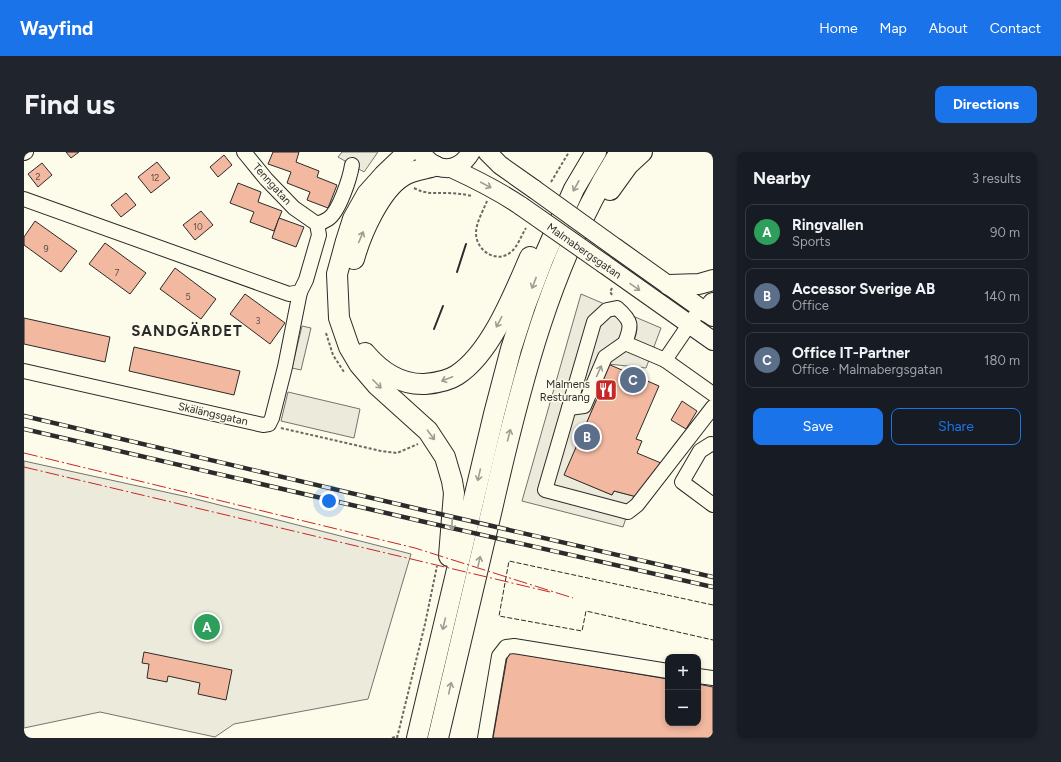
<!DOCTYPE html>
<html lang="en">
<head>
<meta charset="utf-8">
<style>
  body { margin:0; font-family:Figtree,sans-serif; background:#20242c; color:#f1f3f6 }
  .controls { position:absolute; right:12px; bottom:12px; display:grid; overflow:hidden; border-radius:8px; box-shadow:0 2px 6px #0003 }
  .controls button { width:36px; height:36px; display:grid; place-items:center; padding:0; border:0; border-bottom:1px solid #363941; background:#171b24; color:#f1f3f6; font:20px sans-serif }
  .you { position:absolute; left:305px; top:349px; width:14px; height:14px; margin:-10px; border:3px solid #fff; border-radius:50%; background:#1a73e8; box-shadow:0 0 0 6px #1a73e833 }
  .badge { display:grid; place-items:center; width:26px; height:26px; border-radius:50%; background:#1a73e8; color:#fff; font-size:13px; font-weight:700 }
  .pin { position:absolute; translate:-50% -50%; border:2px solid #fff; box-shadow:0 1px 4px #0006 }
  .list { margin:0; padding:0; list-style:none }
  h2 { display:flex; justify-content:space-between; align-items:center; height:52px; margin:0; padding:0 16px; font-size:17px }
  h2 small { font-size:13px; font-weight:400; color:#9ea1a6 }
  .list li { display:grid; grid-template-columns:26px 1fr auto; gap:12px; align-items:center; box-sizing:border-box; height:56px; margin:0 8px 8px; padding:0 8px; border:1px solid #363941; border-radius:8px }
  .list b { display:block; font-size:15px; white-space:nowrap }
  .list p { margin:0; font-size:13px; white-space:nowrap; color:#9ea1a6 }
  .list em { font-size:13px; font-style:normal; color:#9ea1a6 }
  .actions { display:flex; gap:8px; padding:12px 16px }
  .actions a { flex:1; padding:9px 0; border:1px solid #1a73e8; border-radius:8px; text-align:center; font-size:14px; color:#1a73e8 }
  .actions .main { background:#1a73e8; color:#fff }
  .map { position:relative; flex:none; width:689px; height:586px; overflow:hidden; border-radius:8px }
  header { display:flex; align-items:center; gap:24px; box-sizing:border-box; height:56px; padding:0 20px; background:#1a73e8; color:#fff }
  header strong { font-size:19px }
  nav { display:flex; gap:22px; margin-inline-start:auto; font-size:14px }
  .intro { display:flex; align-items:center; justify-content:space-between; box-sizing:border-box; height:96px; padding:0 24px }
  h1 { margin:0; font-size:28px }
  .button { padding:10px 18px; border-radius:8px; background:#1a73e8; color:#fff; font-size:14px; font-weight:700 }
  main { display:flex; gap:24px; padding:0 24px }
  aside { flex:1; background:#171b24; border-radius:8px; box-shadow:0 2px 6px #0003 }
  .map>svg:first-child { display:block }
  .green { fill:#ecebdb; stroke:#74746e }
  .parking { fill:#eceadb; stroke:#74746e }
  .building { fill:#f2b8a0; stroke:#2b2b2b }
  .lines { fill:none; stroke-linecap:round; stroke-linejoin:round }
  .minor-casing { stroke:#2b2b2b; stroke-width:16 }
  .major-casing { stroke:#2b2b2b; stroke-width:20 }
  .highway-casing { stroke:#2b2b2b; stroke-width:22 }
  .path { stroke:#6a6964; stroke-width:2; stroke-dasharray:3 2; stroke-linecap:butt }
  .minor { stroke:#fdfbea; stroke-width:14 }
  .major { stroke:#fdfbea; stroke-width:18 }
  .highway { stroke:#fdfbea; stroke-width:20 }
  .rail-casing { stroke:#2b2b2b; stroke-width:4.5 }
  .rail { stroke:#fdfbea; stroke-width:3; stroke-dasharray:9; stroke-linecap:butt }
  .major-bridge-casing { stroke:#2b2b2b; stroke-width:20; stroke-linecap:butt }
  .major-bridge { stroke:#fdfbea; stroke-width:18 }
  .fence { stroke:#2b2b2b; stroke-width:1; stroke-dasharray:5 2; stroke-linecap:butt }
  .wall { stroke:#2b2b2b; stroke-width:2 }
  .power { stroke:#c62828; stroke-width:1; stroke-dasharray:14 3 2 3; stroke-linecap:butt }
  .oneway { stroke:#9e9d94 }
  .labels { text-anchor:middle; dominant-baseline:central; stroke-width:3; stroke-linejoin:round; paint-order:stroke }
  .number-label { font-size:9px; fill:#5d4e48 }
  .street-label { font-size:11px; fill:#2b2b2b; stroke:#fdfbea }
  .poi-label { font-size:11px; fill:#2b2b2b; stroke:#fdfbea; text-anchor:end }
  .district-label { font-size:15px; font-weight:bold; letter-spacing:1px; fill:#2b2b2b; stroke:#fdfbea }
</style>
</head>
<body>
<header>
<strong>Wayfind</strong>
<nav><a>Home</a><a>Map</a><a>About</a><a>Contact</a></nav>
</header>
<div class="intro"><h1>Find us</h1><a class="button">Directions</a></div>
<main>
<div class="map">
<svg width="689" height="586" viewBox="0 0 689 586">
  <rect width="100%" height="100%" fill="#fdfbea"/>
  <!-- green -->
  <path class="green" d="M0 309 164 345 387 402 344 547 210 572 191 585 76 560 0 576Z"/>
  <!-- parking -->
  <g class="parking">
    <path d="M318 0H354L340 20 314 5Z"/>
    <path d="M557 142 637 176 622 216 584 212 575 234 578 235 541 323 588 343 590 339 613 345 604 360 599 375 498 349Z"/>
    <path d="M278 174 287 176 277 218 268 216Z"/>
    <path d="M264 240 336 257 330 286 257 269Z"/>
  </g>
  <!-- building -->
  <g class="building">
    <path d="M42 0H55L47 6Z"/>
    <path d="M249 0H275L272 10 295 19 293 25 313 33 304 56 283 48 286 40 263 31 267 20 244 12Z"/>
    <path d="M200 3 208 13 194 25 186 15Z"/>
    <path d="M133 10 146 26 127 41 114 25Z"/>
    <path d="M18 11 28 23 14 35 4 22Z"/>
    <path d="M214 31 237 40 234 50 258 59 250 79 226 70 230 60 206 51Z"/>
    <path d="M102 41 112 53 97 65 87 53Z"/>
    <path d="M177 59 189 73 171 88 159 73Z"/>
    <path d="M255 66 280 75 272 95 248 86Z"/>
    <path d="M11 69 53 99 37 120 0 93V85Z"/>
    <path d="M81 91 122 121 106 142 65 112Z"/>
    <path d="M151 116 192 147 177 167 136 137Z"/>
    <path d="M221 142 261 171 246 192 206 162Z"/>
    <path d="M0 166 86 185 81 210 0 192Z"/>
    <path d="M110 195 216 219 210 243 105 219Z"/>
    <path d="M584 212 635 234 612 287 618 289 613 301 637 311 613 345 590 339 588 343 540 323 578 235 575 234Z"/>
    <path d="M658 249 673 259 662 277 647 268Z"/>
    <path d="M120 500 208 518 202 548 174 542 176 531 144 524 143 530 123 526 125 512 118 511Z"/>
    <path d="M484 500 644 527V571H674V532L689 535V586H469Z"/>
  </g>
  <g class="lines">
    <!-- minor casing -->
    <g class="minor-casing">
      <g id="minor">
        <path d="M0 1 2 0"/>
        <path d="M0 47 265 142 276 140 282 128 295 83 293 72 270 56 242 27 220 0"/>
        <path d="M293 72C296 71 301 69 304 67 315 60 326 26 328 13"/>
        <path d="M671 164 641 208 601 191C608 173 608 169 593 156L583 158 570 170 521 338 604 360 613 353 689 255"/>
        <path d="M641 208 689 242"/>
        <path d="M0 219 239 273 245 272 248 266 261 215 276 140"/>
        <path d="M545 256 560 254 581 205 601 191"/>
        <path d="M687 292 676 299 658 330 689 353"/>
        <path d="M674 524 689 526"/>
        <path d="M461 586 475 504 482 495 490 494 644 519"/>
      </g>
    </g>
    <!-- major casing -->
    <g class="major-casing">
      <g id="major">
        <path d="M397 0C411 21 434 22 447 0"/>
        <path d="M463 0 476 13 510 37"/>
        <path d="M427 16C451 27 475 39 497 54"/>
        <path d="M592 96 689 165"/>
        <path d="M580 112 689 189"/>
      </g>
    </g>
    <!-- highway casing -->
    <g class="highway-casing">
      <g id="highway">
        <path d="M384 0 360 23 343 42 329 67 322 89 313 122 315 166 325 195 335 212 353 233 404 279 421 305 428 329 430 341 425 404"/>
        <path d="M586 38 604 13 618 0"/>
        <path d="M330 107C337 82 356 38 379 24 388 18 401 17 411 14"/>
        <path d="M645 133 675 132 689 128"/>
        <path d="M683 160 689 151"/>
        <path d="M341 201C357 220 376 233 401 232 412 231 424 229 433 223 467 201 490 142 506 105"/>
        <path d="M393 586 470 262 487 197 501 154 519 107 550 37 572 0"/>
        <path d="M414 586C432 510 450 433 468 357 496 233 527 108 596 0"/>
      </g>
    </g>
    <!-- path -->
    <g class="path">
      <path d="M527 30 545 0"/>
      <path d="M390 36C401 42 409 41 421 41 430 41 439 42 448 44"/>
      <path d="M463 49C459 59 452 71 452 81 452 99 473 112 487 100 494 94 497 84 502 76"/>
      <path d="M588 136 586 140 589 144"/>
      <path d="M302 181 309 203 320 220"/>
      <path d="M257 276 357 299 373 301 394 292"/>
      <path d="M368 586 373 584"/>
      <path d="M373 586 401 472 413 414"/>
    </g>
    <!-- minor -->
    <use href="#minor" class="minor"/>
    <!-- major -->
    <use href="#major" class="major"/>
    <!-- highway -->
    <use href="#highway" class="highway"/>
    <!-- rail casing -->
    <g class="rail-casing">
      <g id="rail">
        <path d="M0 264 403 359 689 425"/>
        <path d="M0 277 401 370 689 435"/>
      </g>
    </g>
    <!-- rail -->
    <use href="#rail" class="rail"/>
    <!-- major-bridge casing -->
    <g class="major-bridge-casing">
      <g id="major-bridge">
        <path d="M510 37 592 96"/>
        <path d="M497 54 580 112"/>
      </g>
    </g>
    <!-- major-bridge -->
    <use href="#major-bridge" class="major-bridge"/>
    <!-- fence -->
    <path class="fence" d="M689 453 485 409 475 464 558 479 562 459 689 488"/>
    <!-- wall -->
    <g class="wall">
      <path d="M433 120 442 92"/>
      <path d="M410 177 419 154"/>
    </g>
    <!-- power -->
    <g class="power">
      <path d="M0 301 391 396 549 446"/>
      <path d="M0 315 526 440"/>
    </g>
  </g>
  <!-- one-way arrows -->
  <defs><path id="oneway-shaft" d="M-6 0H5M1.5-3L5.5 0L1.5 3" fill="none" stroke-width="1.6" stroke-linecap="round" stroke-linejoin="round"/></defs>
  <g class="oneway">
    <use href="#oneway-shaft" transform="translate(462 33) rotate(28)"/>
    <use href="#oneway-shaft" transform="translate(552 34) rotate(119)"/>
    <use href="#oneway-shaft" transform="translate(337 85) rotate(-67)"/>
    <use href="#oneway-shaft" transform="translate(510 131) rotate(111)"/>
    <use href="#oneway-shaft" transform="translate(611 135) rotate(35)"/>
    <use href="#oneway-shaft" transform="translate(475 170) rotate(118)"/>
    <use href="#oneway-shaft" transform="translate(575 219) rotate(-66)"/>
    <use href="#oneway-shaft" transform="translate(423 227) rotate(159)"/>
    <use href="#oneway-shaft" transform="translate(353 232) rotate(45)"/>
    <use href="#oneway-shaft" transform="translate(407 283) rotate(53)"/>
    <use href="#oneway-shaft" transform="translate(485 283) rotate(-76)"/>
    <use href="#oneway-shaft" transform="translate(455 323) rotate(103)"/>
    <use href="#oneway-shaft" transform="translate(428 372) rotate(93)"/>
    <use href="#oneway-shaft" transform="translate(455 410) rotate(-77)"/>
    <use href="#oneway-shaft" transform="translate(420 472) rotate(103)"/>
    <use href="#oneway-shaft" transform="translate(426 536) rotate(-77)"/>
  </g>
  <!-- icons -->
  <defs>
    <g id="restaurant-square" transform="scale(1.15)"><rect x="-9" y="-9" width="18" height="18" rx="4" fill="#c62828" stroke="#fdfbea"/><path d="M-5-6h1v4h1v-4h1v4h1v-4h1v5L-1.5 .5V6h-2V.5L-5-1ZM5-6V6H3V1.5H1.5Q1.5-4 5-6Z" fill="#fff"/></g>
  </defs>
  <g fill-rule="evenodd">
    <use href="#restaurant-square" x="582" y="238"/>
  </g>
  <g class="labels">
    <!-- number labels -->
    <g class="number-label">
      <text x="14" y="24">2</text>
      <text x="131" y="25">12</text>
      <text x="174" y="74">10</text>
      <text x="22" y="96">9</text>
      <text x="93" y="120">7</text>
      <text x="164" y="144">5</text>
      <text x="234" y="168">3</text>
    </g>
    <!-- street labels -->
    <g class="street-label">
      <text transform="translate(248 32) rotate(48)">Tenngatan</text>
      <text transform="translate(560 99) rotate(35)">Malmabergsgatan</text>
      <text transform="translate(189 262) rotate(13)">Skälängsgatan</text>
    </g>
    <!-- poi labels -->
    <g class="poi-label">
      <text x="566" y="232">Malmens<tspan x="566" dy="13">Resturang</tspan></text>
    </g>
    <!-- district labels -->
    <g class="district-label">
      <text x="163" y="179">SANDGÄRDET</text>
    </g>
  </g>
</svg>
<div class="controls">
<button>+</button>
<button>−</button>
</div>
<div class="you"></div>
<div class="pin badge" style="left:183px;top:475px;background:#2e9e5b">A</div>
<div class="pin badge" style="left:563px;top:285px;background:#5c6f8a">B</div>
<div class="pin badge" style="left:609px;top:228px;background:#5c6f8a">C</div>
</div>
<aside>
<h2>Nearby<small>3 results</small></h2>
<ul class="list">
<li><span class="badge" style="background:#2e9e5b">A</span><div><b>Ringvallen</b><p>Sports</p></div><em>90 m</em></li>
<li><span class="badge" style="background:#5c6f8a">B</span><div><b>Accessor Sverige AB</b><p>Office</p></div><em>140 m</em></li>
<li><span class="badge" style="background:#5c6f8a">C</span><div><b>Office IT-Partner</b><p>Office · Malmabergsgatan</p></div><em>180 m</em></li>
</ul>
<div class="actions"><a class="main">Save</a><a>Share</a></div>
</aside>
</main>
</body>
</html>
